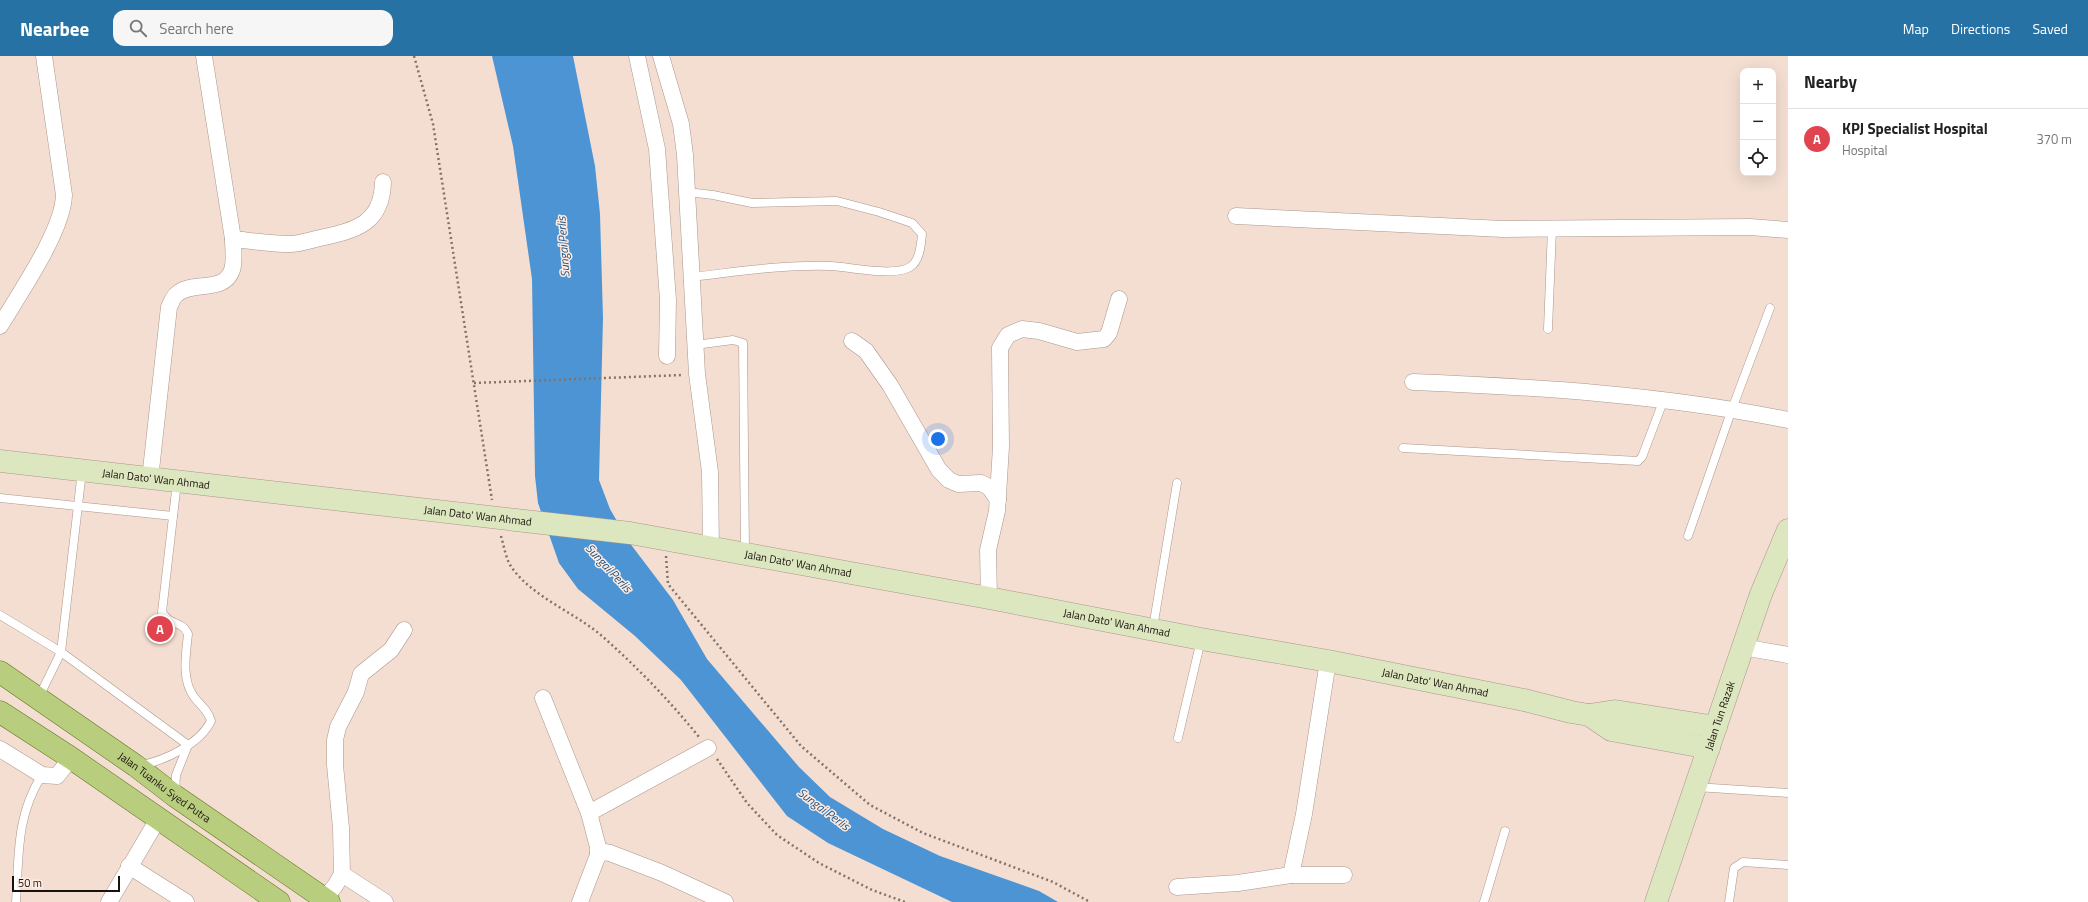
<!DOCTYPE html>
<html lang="en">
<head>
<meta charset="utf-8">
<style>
  body { margin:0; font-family:"Titillium Web",sans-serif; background:#f6f6f6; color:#222 }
  .controls { position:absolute; right:12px; top:12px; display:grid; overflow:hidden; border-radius:8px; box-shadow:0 4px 16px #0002 }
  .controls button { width:36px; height:36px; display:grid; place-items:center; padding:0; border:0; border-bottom:1px solid #e0e0e0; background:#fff; color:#222; font:20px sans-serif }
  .scale { position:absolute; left:12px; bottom:10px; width:108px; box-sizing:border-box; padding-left:4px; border:2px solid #18110d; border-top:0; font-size:11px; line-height:14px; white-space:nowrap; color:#18110d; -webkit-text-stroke:3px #feece2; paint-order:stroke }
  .you { position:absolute; left:938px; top:383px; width:14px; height:14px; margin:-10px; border:3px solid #fff; border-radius:50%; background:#1a73e8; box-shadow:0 0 0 6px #1a73e833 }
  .badge { display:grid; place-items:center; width:26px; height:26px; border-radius:50%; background:#2672a5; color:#fff; font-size:13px; font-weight:700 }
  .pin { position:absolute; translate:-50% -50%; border:2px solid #fff; box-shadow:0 1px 4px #0006 }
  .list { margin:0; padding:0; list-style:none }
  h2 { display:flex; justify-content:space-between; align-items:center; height:52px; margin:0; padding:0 16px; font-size:17px }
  h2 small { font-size:13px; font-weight:400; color:#767676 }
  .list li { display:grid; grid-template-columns:26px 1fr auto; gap:12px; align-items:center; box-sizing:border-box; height:60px; padding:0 16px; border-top:1px solid #e0e0e0 }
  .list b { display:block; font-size:15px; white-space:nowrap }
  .list p { margin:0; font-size:13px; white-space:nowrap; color:#767676 }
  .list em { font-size:13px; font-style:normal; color:#767676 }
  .icon { flex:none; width:22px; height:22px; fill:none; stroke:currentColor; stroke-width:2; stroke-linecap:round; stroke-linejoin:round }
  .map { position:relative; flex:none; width:1788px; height:846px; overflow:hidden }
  header { display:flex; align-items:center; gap:24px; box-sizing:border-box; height:56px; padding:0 20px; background:#2672a5; color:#fff }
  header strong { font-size:19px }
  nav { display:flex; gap:22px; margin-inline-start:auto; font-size:14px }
  .search { width:280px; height:36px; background:#f6f6f6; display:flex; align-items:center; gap:10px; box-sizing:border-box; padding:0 14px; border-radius:12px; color:#767676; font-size:15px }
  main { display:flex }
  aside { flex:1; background:#fff }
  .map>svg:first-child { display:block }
  .water { fill:#4d94d4 }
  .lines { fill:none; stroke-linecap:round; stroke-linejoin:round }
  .service-casing { stroke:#ab968b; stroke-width:9 }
  .minor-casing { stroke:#ab968b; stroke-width:17 }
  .secondary-casing { stroke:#ab968b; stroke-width:23 }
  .primary-casing { stroke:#637520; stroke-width:23 }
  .path { stroke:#81736b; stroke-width:2.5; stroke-dasharray:2 3; stroke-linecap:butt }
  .service { stroke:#fff; stroke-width:8 }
  .minor { stroke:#fff; stroke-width:16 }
  .secondary { stroke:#dce6bf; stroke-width:22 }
  .primary { stroke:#b9cd7f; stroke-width:22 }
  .labels { text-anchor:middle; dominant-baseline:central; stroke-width:3; stroke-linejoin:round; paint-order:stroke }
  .street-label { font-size:11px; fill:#18110d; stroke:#feece2 }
  .water-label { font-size:12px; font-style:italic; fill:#1e507c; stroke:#feece2 }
</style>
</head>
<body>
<header>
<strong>Nearbee</strong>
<div class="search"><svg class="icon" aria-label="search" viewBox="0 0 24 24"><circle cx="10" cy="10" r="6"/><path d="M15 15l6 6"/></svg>Search here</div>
<nav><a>Map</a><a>Directions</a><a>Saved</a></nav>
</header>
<main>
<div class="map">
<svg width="1788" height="846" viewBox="0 0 1788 846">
  <rect width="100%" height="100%" fill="#f4ded2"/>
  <!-- water -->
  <path class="water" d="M492 0H573L595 110 600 158 603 262 599 424 610 453 629 486 673 544 707 603 799 711 830 741 883 773 940 800 1039 835 1058 846H952L828 787 787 760 681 624 635 580 578 533 559 507 538 447 535 420 532 223 513 90Z"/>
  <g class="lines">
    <!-- service casing -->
    <g class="service-casing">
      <g id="service">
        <path d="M687 136 713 139 752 147 837 145 879 156 912 167 922 178C921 188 920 205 910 211 893 221 851 211 831 210 784 208 737 216 691 221"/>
        <path d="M1548 273 1552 172"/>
        <path d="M695 289 733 284 743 287 745 497"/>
        <path d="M1403 392 1638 405 1642 401 1664 343"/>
        <path d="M0 442 173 460"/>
        <path d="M1688 480 1732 353 1770 252"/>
        <path d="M0 559 61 596 188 689"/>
        <path d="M1153 572 1177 427"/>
        <path d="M39 641 61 596 82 415"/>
        <path d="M1178 682 1201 584"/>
        <path d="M141 709C164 705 200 688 211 665 208 654 201 650 194 641 181 623 186 598 188 578 182 564 171 571 162 556L177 426"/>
        <path d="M1696 731 1788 737"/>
        <path d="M175 738 176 719 188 689"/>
        <path d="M16 846C19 799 16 760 42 719"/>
        <path d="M1484 846 1505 775"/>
        <path d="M1729 846 1734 812 1743 806 1788 809"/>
      </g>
    </g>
    <!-- minor casing -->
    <g class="minor-casing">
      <g id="minor">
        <path d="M637 0 657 93 668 244 667 300"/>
        <path d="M661 0 681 68 685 99 697 318 710 416 711 493"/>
        <path d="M1236 160 1503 173 1750 171 1788 174"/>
        <path d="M233 183C252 185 271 188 290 188 300 188 311 184 320 182 356 174 382 168 383 126"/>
        <path d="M0 270C19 238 63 175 64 139L44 0"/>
        <path d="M852 285 866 295 890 329 939 414 949 424 958 428 981 427 989 431 998 444"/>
        <path d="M1413 326C1539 331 1664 339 1788 364"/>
        <path d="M150 423 169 251C171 247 173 241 177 238 192 224 224 238 232 214 235 205 233 193 233 183L204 0"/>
        <path d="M989 542 988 494 997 455 1001 391 1000 292 1008 279 1022 273 1039 275 1077 286 1104 283 1109 277 1119 243"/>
        <path d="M1743 591 1788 599"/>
        <path d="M543 642 589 757 598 791V799L580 846"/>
        <path d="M0 693 42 719 57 720 71 702"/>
        <path d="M589 757 708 692"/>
        <path d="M598 799 604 796 610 797 662 817 725 846"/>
        <path d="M129 810 186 846"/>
        <path d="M342 818 385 846"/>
        <path d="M1291 819H1344"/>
        <path d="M1177 831 1238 827 1291 819 1304 758 1328 605"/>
        <path d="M324 843 335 830 342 818 341 772 335 709V684L338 671 356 636 361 618 391 594 404 574"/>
        <path d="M109 846 158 763"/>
      </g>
    </g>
    <!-- secondary casing -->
    <g class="secondary-casing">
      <g id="secondary">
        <path id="s1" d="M0 405 630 477 989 542 1201 583 1328 605 1524 644 1571 656 1589 659 1615 655 1716 671"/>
        <path d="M1589 659 1611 674 1709 692"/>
        <path id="s2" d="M1656 846 1761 538 1788 474"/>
      </g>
    </g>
    <!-- primary casing -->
    <g class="primary-casing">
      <g id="primary">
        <path id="s3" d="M0 616 136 710 175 740 329 846"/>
        <path d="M0 656 71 702 279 846"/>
      </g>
    </g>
    <!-- path -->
    <g class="path">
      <path d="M414 0 433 68 492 444"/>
      <path d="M474 327 683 319"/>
      <path d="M501 480C504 490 506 504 512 512 534 542 574 556 602 580 637 611 669 644 699 681"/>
      <path d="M666 500 668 528 801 690 870 749 923 777 1053 826 1090 846"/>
      <path d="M717 703 747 747 777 779 819 807 872 834 905 846"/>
    </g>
    <!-- service -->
    <use href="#service" class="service"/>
    <!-- minor -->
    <use href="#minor" class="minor"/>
    <!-- secondary -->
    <use href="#secondary" class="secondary"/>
    <!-- primary -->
    <use href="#primary" class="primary"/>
  </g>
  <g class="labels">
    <!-- street labels -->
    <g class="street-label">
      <text stroke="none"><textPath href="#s1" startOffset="157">Jalan Dato' Wan Ahmad</textPath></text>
      <text stroke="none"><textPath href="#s1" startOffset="481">Jalan Dato' Wan Ahmad</textPath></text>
      <text stroke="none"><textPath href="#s1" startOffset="805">Jalan Dato' Wan Ahmad</textPath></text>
      <text stroke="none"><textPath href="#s1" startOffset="1129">Jalan Dato' Wan Ahmad</textPath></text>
      <text stroke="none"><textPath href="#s1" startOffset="1453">Jalan Dato' Wan Ahmad</textPath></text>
      <text stroke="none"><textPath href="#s2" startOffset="197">Jalan Tun Razak</textPath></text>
      <text stroke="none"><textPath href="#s3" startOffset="201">Jalan Tuanku Syed Putra</textPath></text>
    </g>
    <!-- water labels -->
    <g class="water-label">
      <text transform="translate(563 191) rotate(-94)">Sungai Perlis</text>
      <text transform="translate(609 512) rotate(47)">Sungai Perlis</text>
      <text transform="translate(824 753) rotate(37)">Sungai Perlis</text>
    </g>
  </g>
</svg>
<div class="controls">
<button>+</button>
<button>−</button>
<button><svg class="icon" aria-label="locate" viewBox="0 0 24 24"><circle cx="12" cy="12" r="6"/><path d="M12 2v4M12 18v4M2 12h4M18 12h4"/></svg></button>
</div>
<div class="scale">50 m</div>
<div class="you"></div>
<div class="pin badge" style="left:160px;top:573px;background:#e0444e">A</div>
</div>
<aside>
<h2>Nearby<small></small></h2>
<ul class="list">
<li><span class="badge" style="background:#e0444e">A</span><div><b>KPJ Specialist Hospital</b><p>Hospital</p></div><em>370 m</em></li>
</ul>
</aside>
</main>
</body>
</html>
